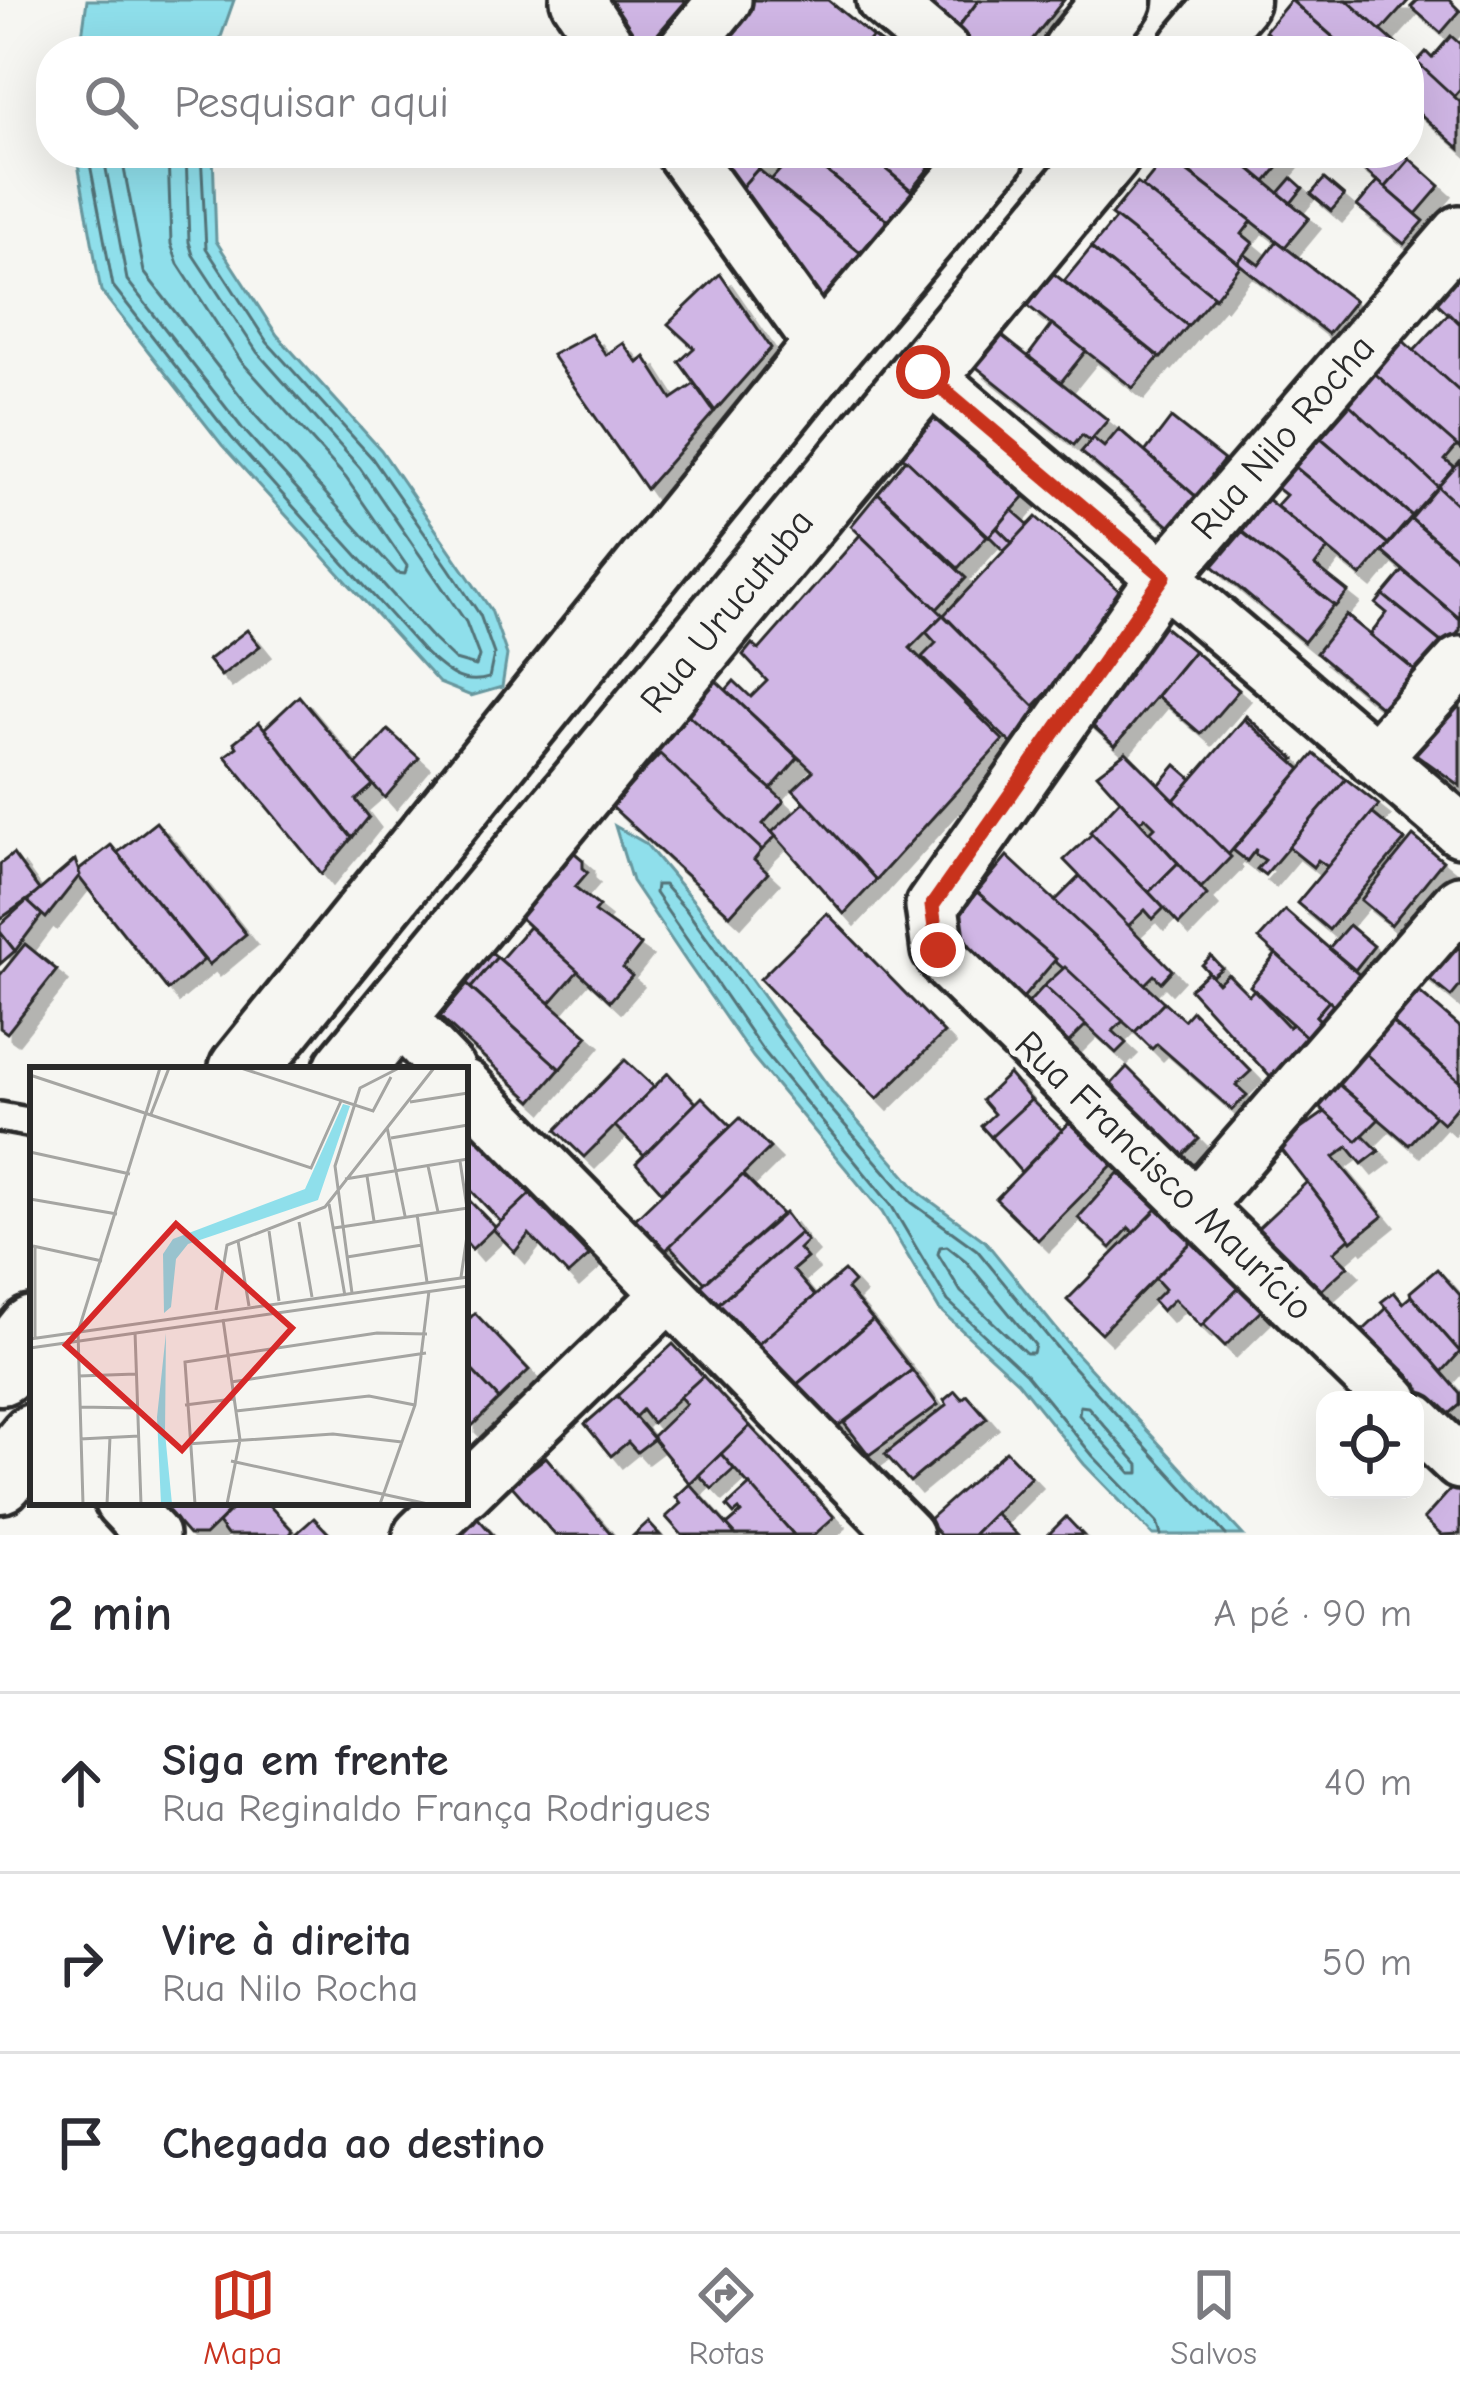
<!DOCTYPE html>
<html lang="pt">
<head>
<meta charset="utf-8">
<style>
  body { margin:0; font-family:"Comic Neue",sans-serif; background:#f7f7f7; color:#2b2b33 }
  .controls { position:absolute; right:36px; bottom:36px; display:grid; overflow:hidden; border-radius:24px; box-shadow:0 12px 48px #0002 }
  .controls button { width:108px; height:108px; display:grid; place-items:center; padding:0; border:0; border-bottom:3px solid #e1e1e2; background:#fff; color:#2b2b33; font:60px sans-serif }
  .stop { position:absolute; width:36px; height:36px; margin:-27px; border:9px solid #c8321e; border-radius:50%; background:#fff }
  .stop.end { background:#c8321e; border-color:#fff; box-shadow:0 3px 12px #0008 }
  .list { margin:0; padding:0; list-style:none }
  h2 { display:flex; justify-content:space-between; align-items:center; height:156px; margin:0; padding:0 48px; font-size:51px }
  h2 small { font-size:39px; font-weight:400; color:#7c7c81 }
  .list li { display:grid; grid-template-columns:78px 1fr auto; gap:36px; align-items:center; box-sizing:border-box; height:180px; padding:0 48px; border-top:3px solid #e1e1e2 }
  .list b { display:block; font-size:45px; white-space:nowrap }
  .list p { margin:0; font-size:39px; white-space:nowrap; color:#7c7c81 }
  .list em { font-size:39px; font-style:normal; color:#7c7c81 }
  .icon { flex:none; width:66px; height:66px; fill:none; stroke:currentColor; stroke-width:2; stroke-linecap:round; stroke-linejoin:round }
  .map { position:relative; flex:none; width:1460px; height:1535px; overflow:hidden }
  .search { position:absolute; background:#fff; box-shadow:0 12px 48px #0002; left:36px; right:36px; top:36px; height:132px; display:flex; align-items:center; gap:30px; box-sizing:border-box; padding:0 42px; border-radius:48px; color:#7c7c81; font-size:45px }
  .sheet { height:696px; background:#fff }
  nav { display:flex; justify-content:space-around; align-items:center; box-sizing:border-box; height:168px; border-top:3px solid #e1e1e2; background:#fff; font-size:33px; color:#7c7c81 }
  nav a { display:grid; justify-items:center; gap:6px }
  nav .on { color:#c8321e }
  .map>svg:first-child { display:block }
  .water { fill:#8fdfeb; stroke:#67979e; stroke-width:3 }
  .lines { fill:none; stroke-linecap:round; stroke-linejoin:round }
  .shore { stroke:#537378; stroke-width:3 }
  .building { fill:#d0b6e5; stroke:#2b2b2b; stroke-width:3; filter:url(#shadow) }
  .service-casing { stroke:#2b2b2b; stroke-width:36 }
  .minor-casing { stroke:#2b2b2b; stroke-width:60 }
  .tertiary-casing { stroke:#2b2b2b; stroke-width:75 }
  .service { stroke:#f6f6f2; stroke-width:27 }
  .minor { stroke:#f6f6f2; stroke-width:51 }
  .tertiary { stroke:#f6f6f2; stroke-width:66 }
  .route { stroke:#c8321e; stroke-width:15 }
  .labels { text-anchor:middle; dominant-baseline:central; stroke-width:12; stroke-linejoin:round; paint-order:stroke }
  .street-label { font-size:39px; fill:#2b2b2b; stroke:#f6f6f2 }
  .inset-road { fill:none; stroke:#a5a5a2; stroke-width:3 }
  .view { fill:#d62828; fill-opacity:0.15; stroke:#d62828; stroke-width:6 }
  .inset-edge { fill:none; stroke:#2b2b2b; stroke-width:6 }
</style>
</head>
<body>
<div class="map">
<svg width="1460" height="1535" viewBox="0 0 1460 1535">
  <defs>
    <filter id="shadow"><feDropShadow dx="11" dy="11" stdDeviation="0" flood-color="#0004"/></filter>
  </defs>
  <rect width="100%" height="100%" fill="#f6f6f2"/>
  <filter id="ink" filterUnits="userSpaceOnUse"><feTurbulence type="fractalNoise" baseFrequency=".00833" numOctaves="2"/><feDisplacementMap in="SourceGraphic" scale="24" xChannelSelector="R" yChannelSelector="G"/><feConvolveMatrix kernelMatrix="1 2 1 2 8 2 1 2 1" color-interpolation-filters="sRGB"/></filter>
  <g filter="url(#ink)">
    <!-- water -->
    <g class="water">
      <path d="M87 0H234L216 51H80Z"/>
      <path d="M76 153H213L216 241 277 335 381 450 491 610 507 655 502 687 471 696 439 683 222 445 101 291Z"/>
      <path d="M615 826 645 843 696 904 834 1094 921 1194 985 1241 1075 1352 1243 1535H1153L1084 1464 1018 1382 939 1309 882 1212 753 1057 688 964 632 881Z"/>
    </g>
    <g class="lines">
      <!-- shore -->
      <g class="shore">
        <path d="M88 153 113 286 231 437 422 650C443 669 460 687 489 678L494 654 480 615 448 567 372 458 267 342 206 248 201 153"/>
        <path d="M103 153 127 280 242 428 433 639 455 660 476 666 479 656 466 622 360 468 257 352 193 255 189 242 186 153"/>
        <path d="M121 153 144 272 256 416 397 573 405 574 407 566 346 478 241 361 178 264 171 244 168 153"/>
        <path d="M947 1246 966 1261 1035 1345 1033 1353H1026L961 1292 938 1254 940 1247Z"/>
        <path d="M1080 1406 1088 1407 1139 1465V1473H1131L1079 1415Z"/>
        <path d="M1161 1535 1157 1522 1093 1456 1026 1374 948 1301 891 1205 762 1049 655 893 656 885H664L687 911 825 1102 911 1202 977 1250 1067 1360 1226 1535"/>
      </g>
    </g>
    <!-- building -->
    <g class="building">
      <path d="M600 0H687L643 51 625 41Z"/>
      <path d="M743 0H828L873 37 860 51H742L717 31Z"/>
      <path d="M928 0H979L953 34 922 8Z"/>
      <path d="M979 0H1064L1023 51H974L953 34Z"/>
      <path d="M1291 0 1349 51H1287L1265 31Z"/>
      <path d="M1291 0H1347L1404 51H1349Z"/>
      <path d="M1347 0H1409L1381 31Z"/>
      <path d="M1418 0H1449L1460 11 1441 33 1411 7Z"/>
      <path d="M717 31 742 51H699Z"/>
      <path d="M1268 35 1280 45 1275 51H1254Z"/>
      <path d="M1451 36 1460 44V90L1454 97 1416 63 1426 52 1432 58Z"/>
      <path d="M873 37 892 51H860Z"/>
      <path d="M1420 65 1460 102V149L1409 104V71L1413 74Z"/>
      <path d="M702 153H720L723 157 729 153H772L733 197Z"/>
      <path d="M776 153H804L891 223 864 255 771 180 787 162Z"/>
      <path d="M804 153H867L914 193 891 223Z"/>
      <path d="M867 153H935L939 156 911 190Z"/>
      <path d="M1164 153H1231L1309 218 1285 247Z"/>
      <path d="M1231 153H1290L1266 182Z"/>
      <path d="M1345 153H1403L1410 159 1385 188Z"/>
      <path d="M1167 156 1252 221 1242 234 1253 243 1238 263 1142 187Z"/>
      <path d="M1410 159 1440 186 1416 214 1385 188Z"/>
      <path d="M758 169 868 259 821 318 730 200Z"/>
      <path d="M1292 178 1303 188 1291 203 1279 193Z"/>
      <path d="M1324 179 1344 196 1331 211 1311 194Z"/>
      <path d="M1378 181 1424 221 1404 244 1357 206Z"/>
      <path d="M1137 183 1241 265 1215 298 1111 215Z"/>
      <path d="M1116 218 1214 296 1188 326 1091 248Z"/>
      <path d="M1277 241 1355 301 1328 334 1238 263 1244 254 1259 265Z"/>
      <path d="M1091 248 1188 326 1161 358 1064 281Z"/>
      <path d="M1053 273 1159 357 1133 388 1028 306Z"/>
      <path d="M720 274 771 348 715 411 679 362 694 348 668 324Z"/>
      <path d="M1457 277 1460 280V324L1435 301Z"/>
      <path d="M1449 313 1460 324V392L1414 351Z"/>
      <path d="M1052 324 1086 351 1061 382 1028 356Z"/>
      <path d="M591 334 606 355 623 343 638 363 645 357 672 399 694 384 714 412 646 489 552 355Z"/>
      <path d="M1001 335 1108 420 1090 441 1082 435 1074 445 975 366Z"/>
      <path d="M1401 339 1460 392V449L1372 371Z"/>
      <path d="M1372 371 1457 446 1445 460 1455 468 1438 487 1345 401Z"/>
      <path d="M1350 405 1438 487 1412 516 1321 438Z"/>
      <path d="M935 418 1025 496 989 536 902 456Z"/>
      <path d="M1171 418 1224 460 1212 475 1217 480 1201 501 1145 452Z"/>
      <path d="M1119 429 1201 501 1175 531 1081 452 1093 438 1104 447Z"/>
      <path d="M1321 438 1412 516 1388 544 1295 467Z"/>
      <path d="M906 459 987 536 958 568 878 493Z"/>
      <path d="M1460 462V507L1438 487Z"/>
      <path d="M1295 467 1388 544 1361 576 1276 506 1286 495 1277 488Z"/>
      <path d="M1438 487 1460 507V561L1411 519Z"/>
      <path d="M878 493 966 578 937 609 851 526Z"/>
      <path d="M1267 499 1328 549 1315 566 1348 592 1335 607 1242 532Z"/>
      <path d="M1012 510 1029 525 1012 543 997 528Z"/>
      <path d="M1036 517 1133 603 1033 707 944 615Z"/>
      <path d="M1411 519 1460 561V619L1382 552Z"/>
      <path d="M997 528 1012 543 1004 551 989 536Z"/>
      <path d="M1242 532 1334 605 1304 642 1213 566Z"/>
      <path d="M860 535 943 615 910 648 1003 740 876 880 793 790 813 771 726 690 734 681 751 697 767 681 743 655 752 644 759 650Z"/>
      <path d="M1403 571 1460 619V630L1447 647 1383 595Z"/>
      <path d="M1383 595 1447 647 1423 677 1370 635 1387 613 1376 604Z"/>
      <path d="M943 615 1049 721 1019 751 922 657 936 643 926 632Z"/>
      <path d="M1346 615 1419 674 1388 713 1316 653Z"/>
      <path d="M1162 625 1194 651 1115 746 1084 718Z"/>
      <path d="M247 630 260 646 221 676 208 660Z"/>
      <path d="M1194 651 1239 690 1201 734 1157 696Z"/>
      <path d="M713 678 798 758 771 789 686 713Z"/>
      <path d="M1460 689V786L1406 747Z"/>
      <path d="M299 696 373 785 356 800 369 817 352 838 264 729Z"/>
      <path d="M686 713 784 801 763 824 776 836 762 850 652 750Z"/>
      <path d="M1246 716 1295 759 1292 762 1244 719Z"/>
      <path d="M1244 719 1301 769 1228 855 1174 800Z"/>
      <path d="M259 722 352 838 322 874 225 756 237 747 234 742Z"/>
      <path d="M388 730 419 758 385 798 356 765Z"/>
      <path d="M1126 752 1231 857 1201 888 1150 832 1155 827 1145 817 1140 822 1097 774Z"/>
      <path d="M660 754 762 850 754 860 768 873 730 915 611 806Z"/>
      <path d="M1314 754 1346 779 1265 875 1257 869 1265 860 1255 854 1256 849 1247 861 1233 850Z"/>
      <path d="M1176 765 1192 779 1174 800 1159 785Z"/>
      <path d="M1346 779 1379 805 1328 867 1318 860 1313 867 1288 847Z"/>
      <path d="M1120 800 1178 863 1149 892 1090 832Z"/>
      <path d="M805 802 876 880 844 914 772 832Z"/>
      <path d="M1372 813 1405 840 1329 930 1297 903Z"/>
      <path d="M156 822 246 934 209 965 117 853Z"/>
      <path d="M1092 834 1164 908 1153 919 1145 910 1128 926 1064 860Z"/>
      <path d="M1413 836 1443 861 1391 925 1361 900Z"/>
      <path d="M563 843 583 860V868L588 872 575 887 599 906 594 912 641 945 623 968 632 976 610 1001 510 908Z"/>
      <path d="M111 845 204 960 168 990 78 876V871Z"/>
      <path d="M13 854 40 891 0 919V864Z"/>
      <path d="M1007 856 1164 1002 1135 1032 977 892Z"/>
      <path d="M75 860 80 875 46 918 27 901Z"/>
      <path d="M1178 863 1207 895 1179 924 1149 892Z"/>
      <path d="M1080 876 1172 970 1161 982 1154 975 1145 984 1055 901Z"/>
      <path d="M977 892 1056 959 1016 1006 943 930Z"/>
      <path d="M27 901 42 915 15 951 0 932V925Z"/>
      <path d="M1285 910 1363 978 1335 1007 1259 939Z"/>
      <path d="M827 913 944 1033 877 1099 760 979Z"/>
      <path d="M1460 918V986L1451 997 1418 970Z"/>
      <path d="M1349 925 1374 946 1355 970 1329 948Z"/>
      <path d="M529 927 578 971 550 1003 500 960Z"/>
      <path d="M0 932 15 951 0 964Z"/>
      <path d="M25 944 57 970 7 1033 0 1028V975Z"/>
      <path d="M484 946 497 957 471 988 458 976Z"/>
      <path d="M1276 954 1329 1001 1316 1016 1324 1024 1310 1040 1250 986Z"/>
      <path d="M1211 956 1222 968 1212 976 1202 965Z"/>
      <path d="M497 957 588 1036 560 1069 471 988Z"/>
      <path d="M1065 967 1123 1021 1113 1031 1126 1043 1116 1053 1044 986Z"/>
      <path d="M1208 972 1218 983 1228 974 1249 995 1254 990 1289 1027 1292 1024 1310 1040 1272 1079 1190 989Z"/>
      <path d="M1404 979 1460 1027V1082L1378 1010Z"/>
      <path d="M467 985 560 1069 532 1101 440 1017Z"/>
      <path d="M1044 986 1086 1025 1060 1051 1020 1012Z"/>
      <path d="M1329 1001 1335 1007 1322 1022 1316 1016Z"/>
      <path d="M1164 1002 1184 1020 1192 1011 1251 1071 1236 1085 1247 1095 1232 1110 1157 1044 1152 1049 1135 1032Z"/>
      <path d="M1378 1010 1460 1082V1103L1443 1123 1352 1042Z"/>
      <path d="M1350 1040 1435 1116 1409 1145 1324 1072Z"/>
      <path d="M625 1060 654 1087 584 1157 556 1130Z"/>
      <path d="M1127 1067 1199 1139 1172 1166 1102 1094Z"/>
      <path d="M1324 1072 1379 1119 1357 1141 1304 1093Z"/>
      <path d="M668 1073 696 1103 644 1155 615 1126Z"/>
      <path d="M1009 1074 1031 1100 991 1137 981 1126 994 1114 982 1100Z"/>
      <path d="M702 1097 731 1126 662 1192 636 1163Z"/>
      <path d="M1031 1100 1062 1130 1021 1172 991 1137Z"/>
      <path d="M1325 1112 1357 1141 1363 1135 1379 1151 1362 1164 1348 1147 1334 1157 1383 1216 1352 1241 1278 1145Z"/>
      <path d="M740 1118 770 1148 662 1254 632 1222Z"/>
      <path d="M1073 1119 1116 1161 1038 1240 996 1199Z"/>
      <path d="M465 1124 530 1194 501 1222 465 1184Z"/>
      <path d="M1118 1173 1158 1209 1134 1233 1129 1228 1111 1248 1078 1218Z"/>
      <path d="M743 1175 782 1214 705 1283 670 1246Z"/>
      <path d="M1307 1182 1350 1238 1334 1252 1348 1266 1316 1295 1256 1230Z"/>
      <path d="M530 1194 589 1256 568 1275 529 1234 515 1252 493 1229Z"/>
      <path d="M465 1196 495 1227 472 1249 465 1241Z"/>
      <path d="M1160 1206 1193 1240 1101 1333 1067 1300Z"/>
      <path d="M785 1213 800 1233 713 1308 696 1290Z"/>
      <path d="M800 1233 807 1241 799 1249 807 1258 793 1270 815 1296 754 1348 716 1306Z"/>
      <path d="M1198 1236 1244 1283 1201 1326 1174 1299 1162 1311 1153 1301 1165 1289 1155 1278Z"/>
      <path d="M1437 1269 1460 1295V1352L1411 1296 1410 1292Z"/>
      <path d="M844 1271 854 1282 847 1289 873 1320 788 1392 750 1351Z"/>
      <path d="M1242 1285 1264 1308 1225 1346 1203 1324Z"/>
      <path d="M1394 1292 1403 1303 1411 1296 1460 1352 1442 1372 1381 1302Z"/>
      <path d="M1387 1308 1460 1393V1405L1435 1426 1354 1339Z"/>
      <path d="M475 1313 529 1370 499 1399 465 1363V1323Z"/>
      <path d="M873 1320 912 1370 833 1430 795 1386Z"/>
      <path d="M673 1344 703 1376 652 1423 642 1410 635 1417 617 1396Z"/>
      <path d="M465 1363 499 1399 471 1427 465 1421Z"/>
      <path d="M912 1370 938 1405 869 1455 844 1423Z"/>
      <path d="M703 1376 750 1426 690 1484 652 1437 686 1404 680 1397Z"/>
      <path d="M955 1391 962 1399 967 1395 987 1418 910 1482 885 1454 947 1405 944 1400Z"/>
      <path d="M617 1396 654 1439 637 1452 628 1442 611 1456 585 1424Z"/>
      <path d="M750 1426 834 1517 814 1535H794L721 1454Z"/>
      <path d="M1006 1451 1031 1477 973 1535H940L927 1521Z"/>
      <path d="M721 1454 734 1469 712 1489 699 1475Z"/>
      <path d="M546 1457 612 1535H555L511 1485Z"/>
      <path d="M1460 1479V1534L1441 1535 1424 1519Z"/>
      <path d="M690 1484 727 1525 736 1535H682L666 1517 681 1503 676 1497Z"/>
      <path d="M750 1485 794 1535H736L727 1525 741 1513 739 1510 734 1514 727 1506Z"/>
      <path d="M160 1502H239L205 1535H189Z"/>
      <path d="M239 1502H266L293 1531 289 1535H227L218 1523Z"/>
      <path d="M995 1513 1017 1535H973Z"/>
      <path d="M476 1516 493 1535H456Z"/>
      <path d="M1066 1517 1083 1535H1048Z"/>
      <path d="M314 1518 330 1535H295Z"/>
      <path d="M648 1522 660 1535H634Z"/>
    </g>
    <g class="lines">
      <!-- service casing -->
      <g class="service-casing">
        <path id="service" d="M0 1117 33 1123"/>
      </g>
      <!-- minor casing -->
      <g class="minor-casing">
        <g id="minor">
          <path d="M577 0 611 51"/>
          <path d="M883 0 943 51"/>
          <path d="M683 51 725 0"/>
          <path d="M683 153 825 350"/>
          <path d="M923 372 1460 830"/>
          <path d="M1374 758 1460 663"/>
          <path d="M396 1015 449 1070"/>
          <path d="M465 1086 906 1535"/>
          <path d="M1195 1207 1460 902"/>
          <path d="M1393 1400 949 965 938 950 932 906 1164 576 1460 232"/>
          <path d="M1415 1420 1460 1463"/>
          <path d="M465 1492 668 1295"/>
          <path d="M121 1502 152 1535"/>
          <path d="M420 1535 454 1502"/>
        </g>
      </g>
      <!-- tertiary casing -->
      <g class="tertiary-casing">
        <g id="tertiary">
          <path d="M1077 51 1118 0"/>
          <path d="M1192 51 1235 0"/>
          <path d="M243 1070 825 350 992 153"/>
          <path d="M348 1070 1107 153"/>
          <path d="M0 1371 33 1330"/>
          <path d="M0 1479 33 1438"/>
        </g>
      </g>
      <!-- service -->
      <use href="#service" class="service"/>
      <!-- minor -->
      <use href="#minor" class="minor"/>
      <!-- tertiary -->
      <use href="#tertiary" class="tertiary"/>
    </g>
  </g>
  <g class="lines" filter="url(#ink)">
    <!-- route -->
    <path class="route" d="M923 372 1164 576 932 906 938 950"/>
  </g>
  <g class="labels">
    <!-- street labels -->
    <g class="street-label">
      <text transform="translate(1283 437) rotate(-49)">Rua Nilo Rocha</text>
      <text transform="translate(727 611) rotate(-51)">Rua Urucutuba</text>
      <text transform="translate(1164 1176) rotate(44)">Rua Francisco Maurício</text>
    </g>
  </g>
  <!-- overview -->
  <g transform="translate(30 1067)">
    <rect width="438" height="438" fill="#f6f6f2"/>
    <path d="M313 37 320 39 288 133 158 177 146 192 141 240 134 246 133 187 143 172 275 122ZM136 266 135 366 142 437H131L127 350Z" fill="#8fdfeb"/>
    <path class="inset-road" d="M211 1 343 44 361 10M0 8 281 101 311 34M380 35 438 26M121 47 139 1M357 60 375 149M361 71 438 58M0 85 100 107M430 94 437 141M398 99 408 145M337 109 344 154M315 112 438 92M0 132 87 147M299 137 315 229M387 147 397 215M269 155 282 230M304 161 438 141M239 164 249 234M208 174 219 239M3 179 72 194M5 180V271M317 190 392 178M431 210 438 162M322 226 305 99 330 21 369 1M186 243 197 178 295 140 404 1M193 252 210 373 197 437M105 265 111 437M0 272 438 210M0 281 438 219M49 309 106 307M201 315 396 286M155 338 203 332M49 340 108 341M206 344 339 329 385 338M50 372 109 369M157 377 303 367 372 375M201 394 398 437M53 437 48 265 130 1M77 437 80 370M165 437 155 295 347 266 397 267M350 437 385 338 399 224"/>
    <path class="view" d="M146 157 262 261 152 383 36 278Z"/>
    <rect width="438" height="438" class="inset-edge"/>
  </g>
</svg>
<div class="controls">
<button><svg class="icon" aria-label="locate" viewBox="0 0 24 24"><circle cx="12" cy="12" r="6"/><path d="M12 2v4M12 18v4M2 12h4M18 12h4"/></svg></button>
</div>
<div class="stop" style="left:923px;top:372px"></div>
<div class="stop end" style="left:938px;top:950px"></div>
<div class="search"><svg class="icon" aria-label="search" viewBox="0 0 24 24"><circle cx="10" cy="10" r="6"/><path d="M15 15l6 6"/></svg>Pesquisar aqui</div>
</div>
<section class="sheet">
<h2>2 min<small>A pé · 90 m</small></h2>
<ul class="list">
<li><svg class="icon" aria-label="ahead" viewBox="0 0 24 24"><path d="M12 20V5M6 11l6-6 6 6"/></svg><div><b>Siga em frente</b><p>Rua Reginaldo França Rodrigues</p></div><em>40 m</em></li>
<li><svg class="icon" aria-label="right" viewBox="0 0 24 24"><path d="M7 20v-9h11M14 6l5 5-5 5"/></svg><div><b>Vire à direita</b><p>Rua Nilo Rocha</p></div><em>50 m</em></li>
<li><svg class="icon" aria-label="arrive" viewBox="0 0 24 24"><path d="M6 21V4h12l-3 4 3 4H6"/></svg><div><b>Chegada ao destino</b></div></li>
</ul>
</section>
<nav>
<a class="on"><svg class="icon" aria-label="map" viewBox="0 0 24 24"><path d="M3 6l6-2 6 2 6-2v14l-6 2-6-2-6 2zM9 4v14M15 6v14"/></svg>Mapa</a>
<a><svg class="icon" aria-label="directions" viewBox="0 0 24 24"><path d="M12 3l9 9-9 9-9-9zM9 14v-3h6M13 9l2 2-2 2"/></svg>Rotas</a>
<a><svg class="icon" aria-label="saved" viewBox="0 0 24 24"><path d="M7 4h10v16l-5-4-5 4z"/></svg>Salvos</a>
</nav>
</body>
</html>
